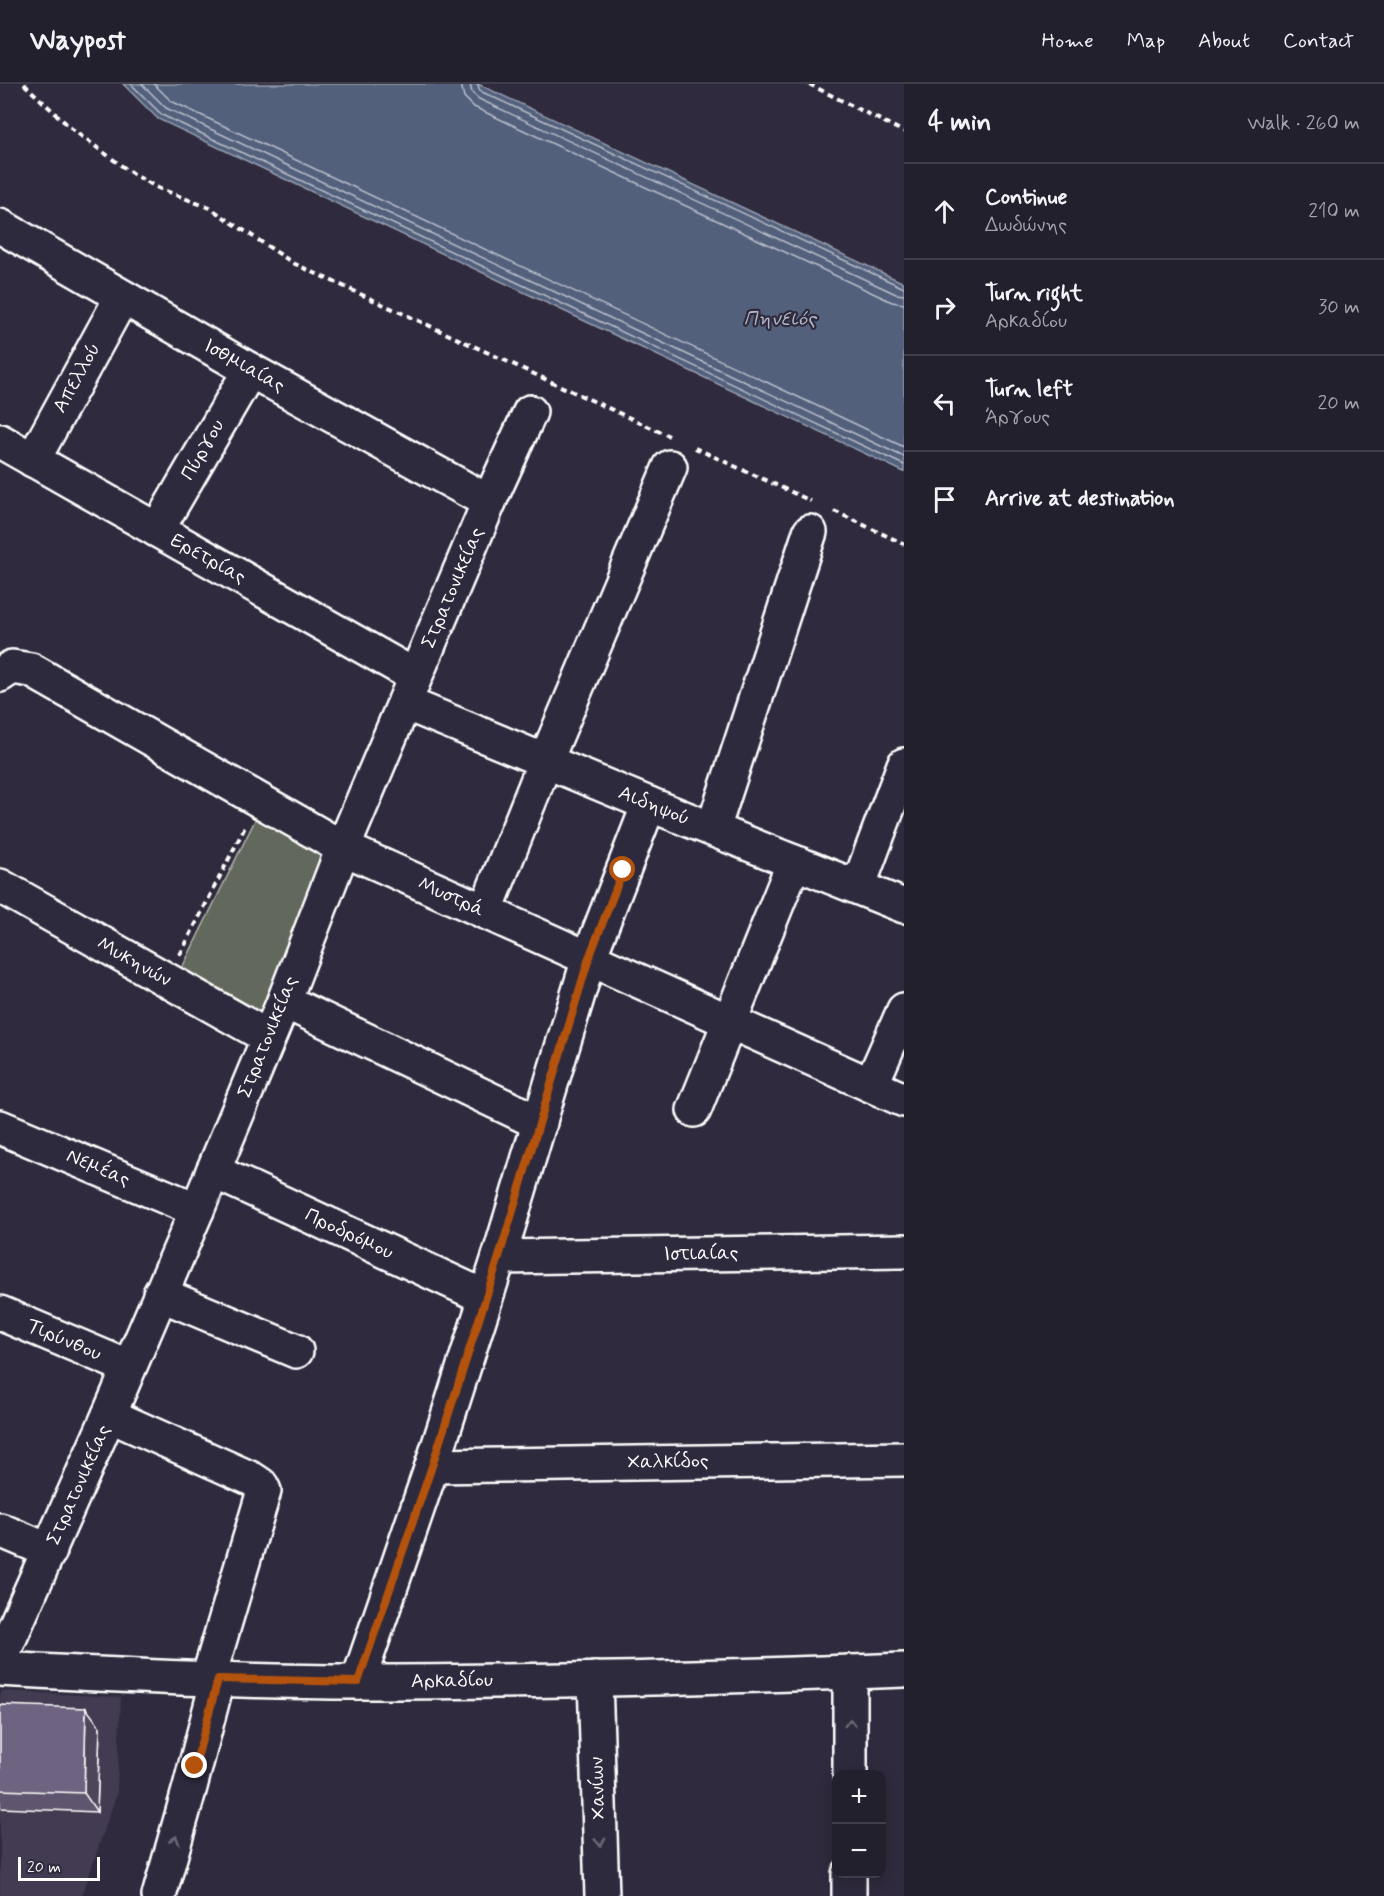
<!DOCTYPE html>
<html lang="en">
<head>
<meta charset="utf-8">
<style>
  body { margin:0; font-family:Mynerve,sans-serif; background:#2f2d3a; color:#f1f3f6 }
  .controls { position:absolute; right:18px; bottom:18px; display:grid; overflow:hidden; border-radius:12px; box-shadow:0 3px 15px #0003 }
  .controls button { width:54px; height:54px; display:grid; place-items:center; padding:0; border:0; border-bottom:2px solid #403e4a; background:#23202e; color:#f1f3f6; font:30px sans-serif }
  .scale { position:absolute; left:18px; bottom:15px; width:82px; box-sizing:border-box; padding-left:6px; border:3px solid #fff; border-top:0; font-size:16px; line-height:21px; white-space:nowrap; color:#fff; -webkit-text-stroke:4px #2f2a3d; paint-order:stroke }
  .stop { position:absolute; width:18px; height:18px; margin:-14px; border:4px solid #b45309; border-radius:50%; background:#fff }
  .stop.end { background:#b45309; border-color:#fff; box-shadow:0 2px 6px #0008 }
  .list { margin:0; padding:0; list-style:none }
  h2 { display:flex; justify-content:space-between; align-items:center; height:78px; margin:0; padding:0 24px; font-size:26px }
  h2 small { font-size:20px; font-weight:400; color:#a3a3aa }
  .list li { display:grid; grid-template-columns:39px 1fr auto; gap:18px; align-items:center; box-sizing:border-box; height:96px; padding:0 24px; border-top:2px solid #403e4a }
  .list b { display:block; font-size:22px; white-space:nowrap }
  .list p { margin:0; font-size:20px; white-space:nowrap; color:#a3a3aa }
  .list em { font-size:20px; font-style:normal; color:#a3a3aa }
  .icon { flex:none; width:33px; height:33px; fill:none; stroke:currentColor; stroke-width:2; stroke-linecap:round; stroke-linejoin:round }
  .map { position:relative; flex:none; width:904px; height:1812px; overflow:hidden }
  header { display:flex; align-items:center; gap:36px; box-sizing:border-box; height:84px; padding:0 30px; background:#23202e; border-bottom:2px solid #403e4a }
  header strong { font-size:28px }
  nav { display:flex; gap:33px; margin-inline-start:auto; font-size:21px }
  main { display:flex }
  aside { flex:1; background:#23202e }
  .map>svg:first-child { display:block }
  .built { fill:#423b51 }
  .green { fill:#62685b; stroke:#b0b4ad; stroke-width:1.5 }
  .water { fill:#52607b; stroke:#97a0b0; stroke-width:1.5 }
  .lines { fill:none; stroke-linecap:round; stroke-linejoin:round }
  .shore { stroke:#babfca; stroke-width:1.5 }
  .minor-casing { stroke:#fff; stroke-width:38 }
  .path { stroke:#fff; stroke-width:4; stroke-dasharray:6 4.5; stroke-linecap:butt }
  .minor { stroke:#2f2a3d; stroke-width:33 }
  .wall { fill:#5f556e; stroke:#fff; stroke-width:1.5 }
  .shaded-wall { fill:#4d455a; stroke:#fff; stroke-width:1.5 }
  .building { fill:#6e6380; stroke:#fff; stroke-width:1.5 }
  .oneway { stroke:#6d6a77 }
  .route { stroke:#b45309; stroke-width:8 }
  .labels { text-anchor:middle; dominant-baseline:central; stroke-width:4.5; stroke-linejoin:round; paint-order:stroke }
  .street-label { font-size:20px; fill:#fff; stroke:#2f2a3d }
  .water-label { font-size:21px; font-style:italic; fill:#b1b7c4; stroke:#2f2a3d }
</style>
</head>
<body>
<header>
<strong>Waypost</strong>
<nav><a>Home</a><a>Map</a><a>About</a><a>Contact</a></nav>
</header>
<main>
<div class="map">
<svg width="904" height="1812" viewBox="0 0 904 1812">
  <rect width="100%" height="100%" fill="#2f2a3d"/>
  <filter id="ink" filterUnits="userSpaceOnUse"><feTurbulence type="fractalNoise" baseFrequency=".0167" numOctaves="2"/><feDisplacementMap in="SourceGraphic" scale="12" xChannelSelector="R" yChannelSelector="G"/><feConvolveMatrix kernelMatrix="1 2 1 2 8 2 1 2 1" color-interpolation-filters="sRGB"/></filter>
  <g filter="url(#ink)">
    <!-- built -->
    <path class="built" d="M0 1607 121 1613 117 1709 82 1812H0Z"/>
    <!-- green -->
    <path class="green" d="M259 728 331 768 264 936 179 890Z"/>
    <!-- water -->
    <path class="water" d="M123 0H478L904 199V388L158 35Z"/>
    <g class="lines">
      <!-- shore -->
      <g class="shore">
        <path d="M131 0 162 31 904 381"/>
        <path d="M142 0 166 24 904 373"/>
        <path d="M154 0 171 17 904 363"/>
        <path d="M461 0 464 13 474 23 892 218 904 220"/>
        <path d="M470 0 472 9 479 15 896 210 904 211"/>
        <path d="M478 0 479 5 482 8 904 204"/>
      </g>
      <!-- minor casing -->
      <g class="minor-casing">
        <g id="minor">
          <path d="M0 142 250 286 489 418"/>
          <path d="M0 357 415 592"/>
          <path d="M33 376 122 213"/>
          <path d="M157 446 250 286"/>
          <path d="M0 591 12 583 31 586 343 764 904 1016"/>
          <path d="M405 619 649 720 904 822"/>
          <path d="M713 745 810 448"/>
          <path d="M0 802 268 953"/>
          <path d="M858 803 904 681"/>
          <path d="M485 828 545 678 670 383"/>
          <path d="M284 917 540 1039"/>
          <path d="M871 1001 904 926"/>
          <path d="M694 1026 794 778"/>
          <path d="M0 1043 197 1126"/>
          <path d="M213 1087 485 1213"/>
          <path d="M499 1173 904 1167"/>
          <path d="M160 1210 296 1267"/>
          <path d="M0 1229 128 1283"/>
          <path d="M109 1331 252 1395 261 1401 264 1407 208 1595"/>
          <path d="M432 1382 904 1375"/>
          <path d="M0 1446 50 1467"/>
          <path d="M0 1576 109 1331 197 1126 284 917 343 764 489 418 530 328"/>
          <path d="M0 1585C119 1591 239 1598 359 1598 540 1598 722 1593 904 1586"/>
          <path d="M595 1595 602 1812"/>
          <path d="M358 1598 432 1382 499 1173 589 874 649 720"/>
          <path d="M850 1690V1588"/>
          <path d="M159 1812 190 1703 218 1595"/>
          <path d="M849 1812V1790"/>
        </g>
      </g>
      <!-- path -->
      <g class="path">
        <path d="M24 0 73 46 133 90 158 104 210 124 293 179 669 352"/>
        <path d="M809 0 904 48"/>
        <path d="M695 364 811 417"/>
        <path d="M834 427 904 460"/>
        <path d="M180 871 246 741"/>
      </g>
      <!-- minor -->
      <use href="#minor" class="minor"/>
    </g>
    <!-- wall -->
    <path class="wall" d="M0 1621 100 1643 97 1728 0 1724Z"/>
    <!-- shaded-wall -->
    <path class="shaded-wall" d="M86 1624 100 1643 97 1728 84 1709Z"/>
    <!-- building -->
    <path class="building" d="M0 1621 86 1624 84 1709 0 1706Z"/>
    <!-- one-way arrows -->
    <defs><path id="oneway-chevron" d="M-2-3.5L2.5 0L-2 3.5" fill="none" stroke-width="1.6" stroke-linecap="round" stroke-linejoin="round" transform="scale(1.5)"/></defs>
    <g class="oneway">
      <use href="#oneway-chevron" transform="translate(850 1639) rotate(-90)"/>
      <use href="#oneway-chevron" transform="translate(175 1756) rotate(-74)"/>
      <use href="#oneway-chevron" transform="translate(600 1758) rotate(88)"/>
    </g>
  </g>
  <g class="lines" filter="url(#ink)">
    <!-- route -->
    <path class="route" d="M195 1682 218 1595 358 1598 432 1382 499 1173 589 874 623 786"/>
  </g>
  <g class="labels">
    <!-- street labels -->
    <g class="street-label">
      <text transform="translate(244 282) rotate(29)">Ισθμιαίας</text>
      <text transform="translate(77 294) rotate(-61)">Απελλού</text>
      <text transform="translate(203 366) rotate(-60)">Πύργου</text>
      <text transform="translate(208 475) rotate(29)">Ερετρίας</text>
      <text transform="translate(453 504) rotate(-67)">Στρατονικείας</text>
      <text transform="translate(654 722) rotate(22)">Αιδηψού</text>
      <text transform="translate(451 813) rotate(24)">Μυστρά</text>
      <text transform="translate(134 878) rotate(29)">Μυκηνών</text>
      <text transform="translate(268 953) rotate(-68)">Στρατονικείας</text>
      <text transform="translate(98 1084) rotate(23)">Νεμέας</text>
      <text transform="translate(349 1150) rotate(25)">Προδρόμου</text>
      <text transform="translate(701 1170) rotate(-1)">Ιστιαίας</text>
      <text transform="translate(64 1256) rotate(23)">Τιρύνθου</text>
      <text transform="translate(668 1378) rotate(-1)">Χαλκίδος</text>
      <text transform="translate(79 1401) rotate(-66)">Στρατονικείας</text>
      <text transform="translate(452 1597) rotate(-1)">Αρκαδίου</text>
      <text transform="translate(598 1704) rotate(-92)">Χανίων</text>
    </g>
    <!-- water labels -->
    <g class="water-label">
      <text x="780" y="235">Πηνειός</text>
    </g>
  </g>
</svg>
<div class="controls">
<button>+</button>
<button>−</button>
</div>
<div class="scale">20 m</div>
<div class="stop" style="left:623px;top:786px"></div>
<div class="stop end" style="left:195px;top:1682px"></div>
</div>
<aside>
<h2>4 min<small>Walk · 260 m</small></h2>
<ul class="list">
<li><svg class="icon" aria-label="ahead" viewBox="0 0 24 24"><path d="M12 20V5M6 11l6-6 6 6"/></svg><div><b>Continue</b><p>Δωδώνης</p></div><em>210 m</em></li>
<li><svg class="icon" aria-label="right" viewBox="0 0 24 24"><path d="M7 20v-9h11M14 6l5 5-5 5"/></svg><div><b>Turn right</b><p>Αρκαδίου</p></div><em>30 m</em></li>
<li><svg class="icon" aria-label="left" viewBox="0 0 24 24"><path d="M17 20v-9H6M10 6l-5 5 5 5"/></svg><div><b>Turn left</b><p>Άργους</p></div><em>20 m</em></li>
<li><svg class="icon" aria-label="arrive" viewBox="0 0 24 24"><path d="M6 21V4h12l-3 4 3 4H6"/></svg><div><b>Arrive at destination</b></div></li>
</ul>
</aside>
</main>
</body>
</html>
